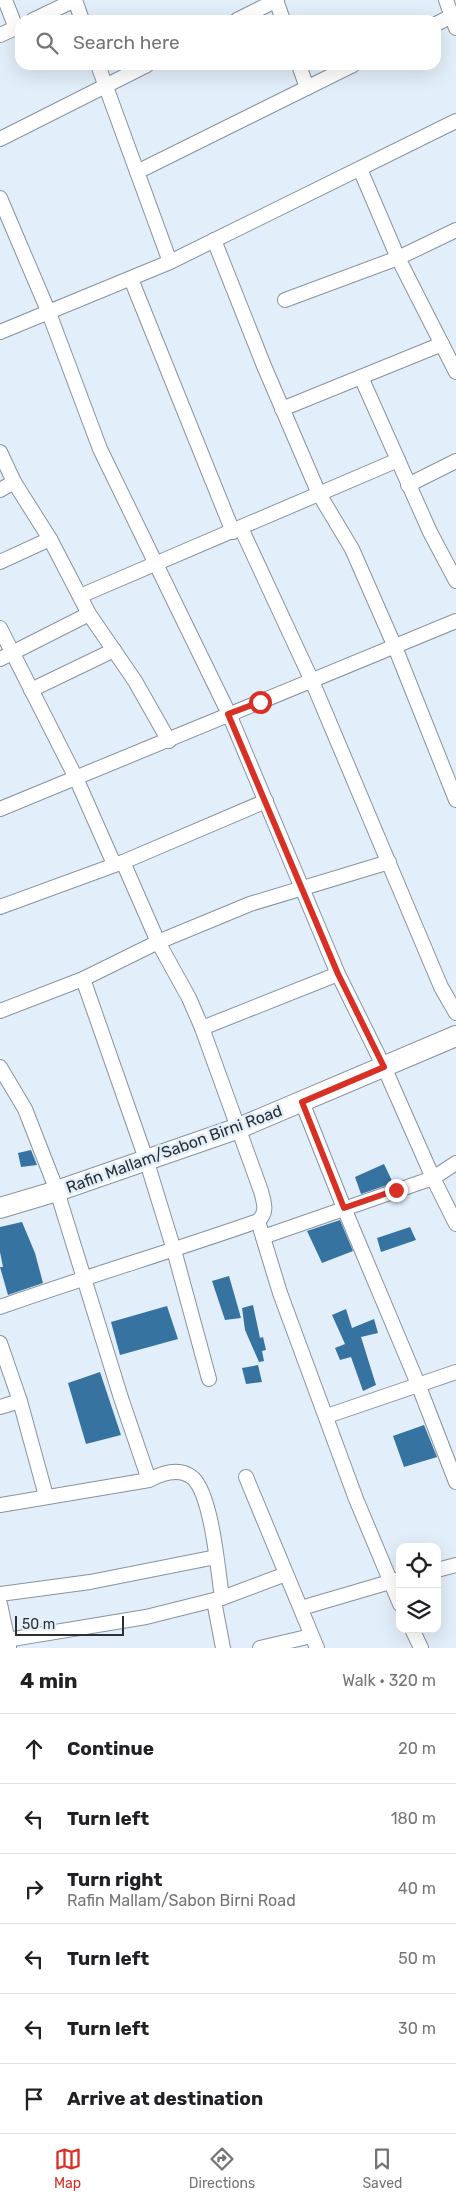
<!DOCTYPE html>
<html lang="en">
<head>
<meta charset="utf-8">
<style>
  body { margin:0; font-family:Rubik,sans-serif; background:#f2f2f2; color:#202124 }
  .controls { position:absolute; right:15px; bottom:15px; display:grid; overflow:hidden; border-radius:10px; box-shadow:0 5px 20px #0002 }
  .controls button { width:45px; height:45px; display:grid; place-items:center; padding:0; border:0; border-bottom:1px solid #e0e0e0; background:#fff; color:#202124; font:25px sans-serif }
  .scale { position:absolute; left:15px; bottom:12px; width:109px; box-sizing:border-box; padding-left:5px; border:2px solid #2b3034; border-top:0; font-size:14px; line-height:18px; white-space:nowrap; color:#2b3034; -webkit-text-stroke:4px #e2eef9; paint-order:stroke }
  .stop { position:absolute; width:15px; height:15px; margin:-11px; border:4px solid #d93025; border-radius:50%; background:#fff }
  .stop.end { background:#d93025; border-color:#fff; box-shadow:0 1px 5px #0008 }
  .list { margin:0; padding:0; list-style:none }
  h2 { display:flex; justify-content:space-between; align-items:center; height:65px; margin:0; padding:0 20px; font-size:21px }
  h2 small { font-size:16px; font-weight:400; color:#757577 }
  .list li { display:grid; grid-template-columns:32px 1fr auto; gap:15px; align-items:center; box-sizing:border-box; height:70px; padding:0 20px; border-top:1px solid #e0e0e0 }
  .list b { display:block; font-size:19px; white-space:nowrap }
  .list p { margin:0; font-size:16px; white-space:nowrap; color:#757577 }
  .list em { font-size:16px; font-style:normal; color:#757577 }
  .icon { flex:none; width:28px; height:28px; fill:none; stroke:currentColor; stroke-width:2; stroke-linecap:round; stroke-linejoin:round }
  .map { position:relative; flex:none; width:456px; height:1648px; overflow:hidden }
  .search { position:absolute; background:#fff; box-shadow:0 5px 20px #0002; left:15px; right:15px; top:15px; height:55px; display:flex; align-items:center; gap:12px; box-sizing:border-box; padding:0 18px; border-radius:15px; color:#757577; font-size:19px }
  .sheet { height:485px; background:#fff }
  nav { display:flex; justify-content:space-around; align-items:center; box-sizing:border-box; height:70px; border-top:1px solid #e0e0e0; background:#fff; font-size:14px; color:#757577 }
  nav a { display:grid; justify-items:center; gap:2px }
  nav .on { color:#d93025 }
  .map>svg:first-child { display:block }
  .building { fill:#3673a1 }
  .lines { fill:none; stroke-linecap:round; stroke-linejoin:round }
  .street-casing { stroke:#88939e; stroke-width:16 }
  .secondary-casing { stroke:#88939e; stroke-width:22 }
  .street { stroke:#fff; stroke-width:14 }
  .secondary { stroke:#fff; stroke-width:20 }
  .route { stroke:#d93025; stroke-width:6 }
  .labels { text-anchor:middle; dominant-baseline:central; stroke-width:5; stroke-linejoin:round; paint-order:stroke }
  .street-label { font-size:16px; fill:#2b3034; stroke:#e2eef9 }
</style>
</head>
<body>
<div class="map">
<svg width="456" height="1648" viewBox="0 0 456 1648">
  <rect width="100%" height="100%" fill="#e2eef9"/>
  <!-- building -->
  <g class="building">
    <path d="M31 1150 37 1165 21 1167 18 1153Z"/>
    <path d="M384 1164 393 1183 361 1194 355 1177Z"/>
    <path d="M340 1220 353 1251 322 1263 307 1231Z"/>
    <path d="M22 1222 35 1253 43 1283 8 1295 0 1267H3L0 1252V1227Z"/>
    <path d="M410 1227 416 1240 381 1252 377 1238Z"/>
    <path d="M229 1276 241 1318 225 1320 212 1281Z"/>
    <path d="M253 1305 260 1338 263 1337 266 1350 262 1351 264 1361 259 1362 245 1330 242 1308Z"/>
    <path d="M167 1306 178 1339 120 1355 111 1322Z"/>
    <path d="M346 1309 352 1328 374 1319 378 1333 361 1337 376 1385 363 1391 351 1357 340 1360 335 1348 345 1344 332 1315Z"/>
    <path d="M258 1365 262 1382 246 1384 242 1368Z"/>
    <path d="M100 1372 121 1435 86 1444 68 1383Z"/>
    <path d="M424 1425 437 1457 404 1467 393 1436Z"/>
  </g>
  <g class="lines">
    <!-- street casing -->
    <g class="street-casing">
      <g id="street">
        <path d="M5 0 16 28"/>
        <path d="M75 0 82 20"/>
        <path d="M276 0 283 20"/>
        <path d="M446 0 456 28"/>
        <path d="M33 20 75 0"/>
        <path d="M237 20 277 0"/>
        <path d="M436 24 452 16"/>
        <path d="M0 35 20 26"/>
        <path d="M98 65 170 262"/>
        <path d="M299 65 307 88"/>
        <path d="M0 139 147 65"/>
        <path d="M360 169 398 258 456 372"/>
        <path d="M137 172 353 65"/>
        <path d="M0 198 49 313 100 449 229 714 338 974 384 1067 433 1178 456 1224"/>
        <path d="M214 240 264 366 319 494 352 549 395 647 456 800"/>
        <path d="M131 279 233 532"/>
        <path d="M285 300 398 258 456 230"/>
        <path d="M0 332 170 262 456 121"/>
        <path d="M361 377 430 532 456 581"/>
        <path d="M282 409 442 344"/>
        <path d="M0 452 14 482 50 539 89 614 135 681 169 741"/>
        <path d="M408 485 456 461"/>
        <path d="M0 490 14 482"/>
        <path d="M241 528 312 681 441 987 456 1013"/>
        <path d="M0 562 50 539"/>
        <path d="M80 596 398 460"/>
        <path d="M0 628 76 778 114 864"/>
        <path d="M0 659 89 614"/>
        <path d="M31 690 114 650"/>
        <path d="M0 809 456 621"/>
        <path d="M0 907 123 862 266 801"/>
        <path d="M83 979 146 1159 174 1250 209 1379"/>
        <path d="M0 1011 83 979 158 942 250 904 389 862"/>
        <path d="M202 1028 338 974"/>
        <path d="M0 1067 25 1109 57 1191 121 1398 149 1480"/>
        <path d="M302 1102 344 1208 418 1384 456 1482"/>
        <path d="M258 1221 280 1293 356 1499 400 1604"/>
        <path d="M263 1237 433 1178 456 1163"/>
        <path d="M0 1307C85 1277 172 1251 258 1221 268 1212 264 1203 261 1191L202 1028 189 998 158 942 123 862"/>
        <path d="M0 1343 20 1401 46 1496"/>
        <path d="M0 1407 20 1401"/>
        <path d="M327 1416 456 1372"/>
        <path d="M246 1477 317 1648"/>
        <path d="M0 1505 149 1480C162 1473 180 1467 193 1478 212 1496 218 1571 222 1598"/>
        <path d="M437 1570 456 1565"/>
        <path d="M0 1594 90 1582 216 1557"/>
        <path d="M214 1601 223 1648"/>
        <path d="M0 1604 9 1647"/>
        <path d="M301 1608 400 1579"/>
        <path d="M412 1629 421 1648"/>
        <path d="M0 1641 146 1617 222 1598 286 1574"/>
        <path d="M260 1648 311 1636"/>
      </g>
    </g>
    <!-- secondary casing -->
    <g class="secondary-casing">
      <path id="secondary" d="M0 1208 57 1191 239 1128 456 1036"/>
    </g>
    <!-- street -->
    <use href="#street" class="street"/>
    <!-- secondary -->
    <use href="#secondary" class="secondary"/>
  </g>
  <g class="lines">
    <!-- route -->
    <path class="route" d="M260 702 228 714 338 974 384 1067 302 1102 344 1208 396 1190"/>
  </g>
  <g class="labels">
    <!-- street labels -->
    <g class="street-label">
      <text transform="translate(174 1149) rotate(-20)">Rafin Mallam/Sabon Birni Road</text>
    </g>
  </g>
</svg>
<div class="controls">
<button><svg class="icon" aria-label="locate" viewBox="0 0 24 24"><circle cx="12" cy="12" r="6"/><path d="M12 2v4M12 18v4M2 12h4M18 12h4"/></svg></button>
<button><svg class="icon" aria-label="layers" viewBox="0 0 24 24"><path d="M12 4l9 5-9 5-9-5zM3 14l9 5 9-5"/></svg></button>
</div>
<div class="scale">50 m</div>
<div class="stop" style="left:260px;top:702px"></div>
<div class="stop end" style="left:396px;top:1190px"></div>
<div class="search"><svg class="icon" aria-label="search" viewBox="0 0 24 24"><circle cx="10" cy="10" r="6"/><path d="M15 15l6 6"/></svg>Search here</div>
</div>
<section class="sheet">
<h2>4 min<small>Walk · 320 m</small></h2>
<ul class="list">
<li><svg class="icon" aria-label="ahead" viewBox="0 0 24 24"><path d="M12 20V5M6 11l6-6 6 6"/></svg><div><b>Continue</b></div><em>20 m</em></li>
<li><svg class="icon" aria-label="left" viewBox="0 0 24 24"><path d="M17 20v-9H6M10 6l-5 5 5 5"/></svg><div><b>Turn left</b></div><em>180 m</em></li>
<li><svg class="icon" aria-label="right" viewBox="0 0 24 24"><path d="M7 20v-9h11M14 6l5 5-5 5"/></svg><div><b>Turn right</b><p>Rafin Mallam/Sabon Birni Road</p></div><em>40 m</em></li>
<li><svg class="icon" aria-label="left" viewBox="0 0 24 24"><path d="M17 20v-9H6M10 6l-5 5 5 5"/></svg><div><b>Turn left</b></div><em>50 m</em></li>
<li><svg class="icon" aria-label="left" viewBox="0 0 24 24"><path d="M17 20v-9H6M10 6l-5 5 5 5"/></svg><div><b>Turn left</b></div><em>30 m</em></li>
<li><svg class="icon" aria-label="arrive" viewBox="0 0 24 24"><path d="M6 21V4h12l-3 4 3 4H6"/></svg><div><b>Arrive at destination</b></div></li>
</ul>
</section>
<nav>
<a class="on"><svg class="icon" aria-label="map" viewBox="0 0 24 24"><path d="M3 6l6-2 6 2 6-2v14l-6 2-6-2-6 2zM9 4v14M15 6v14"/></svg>Map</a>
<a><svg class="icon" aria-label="directions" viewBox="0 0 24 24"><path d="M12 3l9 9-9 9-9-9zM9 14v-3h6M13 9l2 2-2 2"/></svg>Directions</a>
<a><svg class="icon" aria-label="saved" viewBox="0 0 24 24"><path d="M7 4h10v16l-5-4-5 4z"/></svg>Saved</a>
</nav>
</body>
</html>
